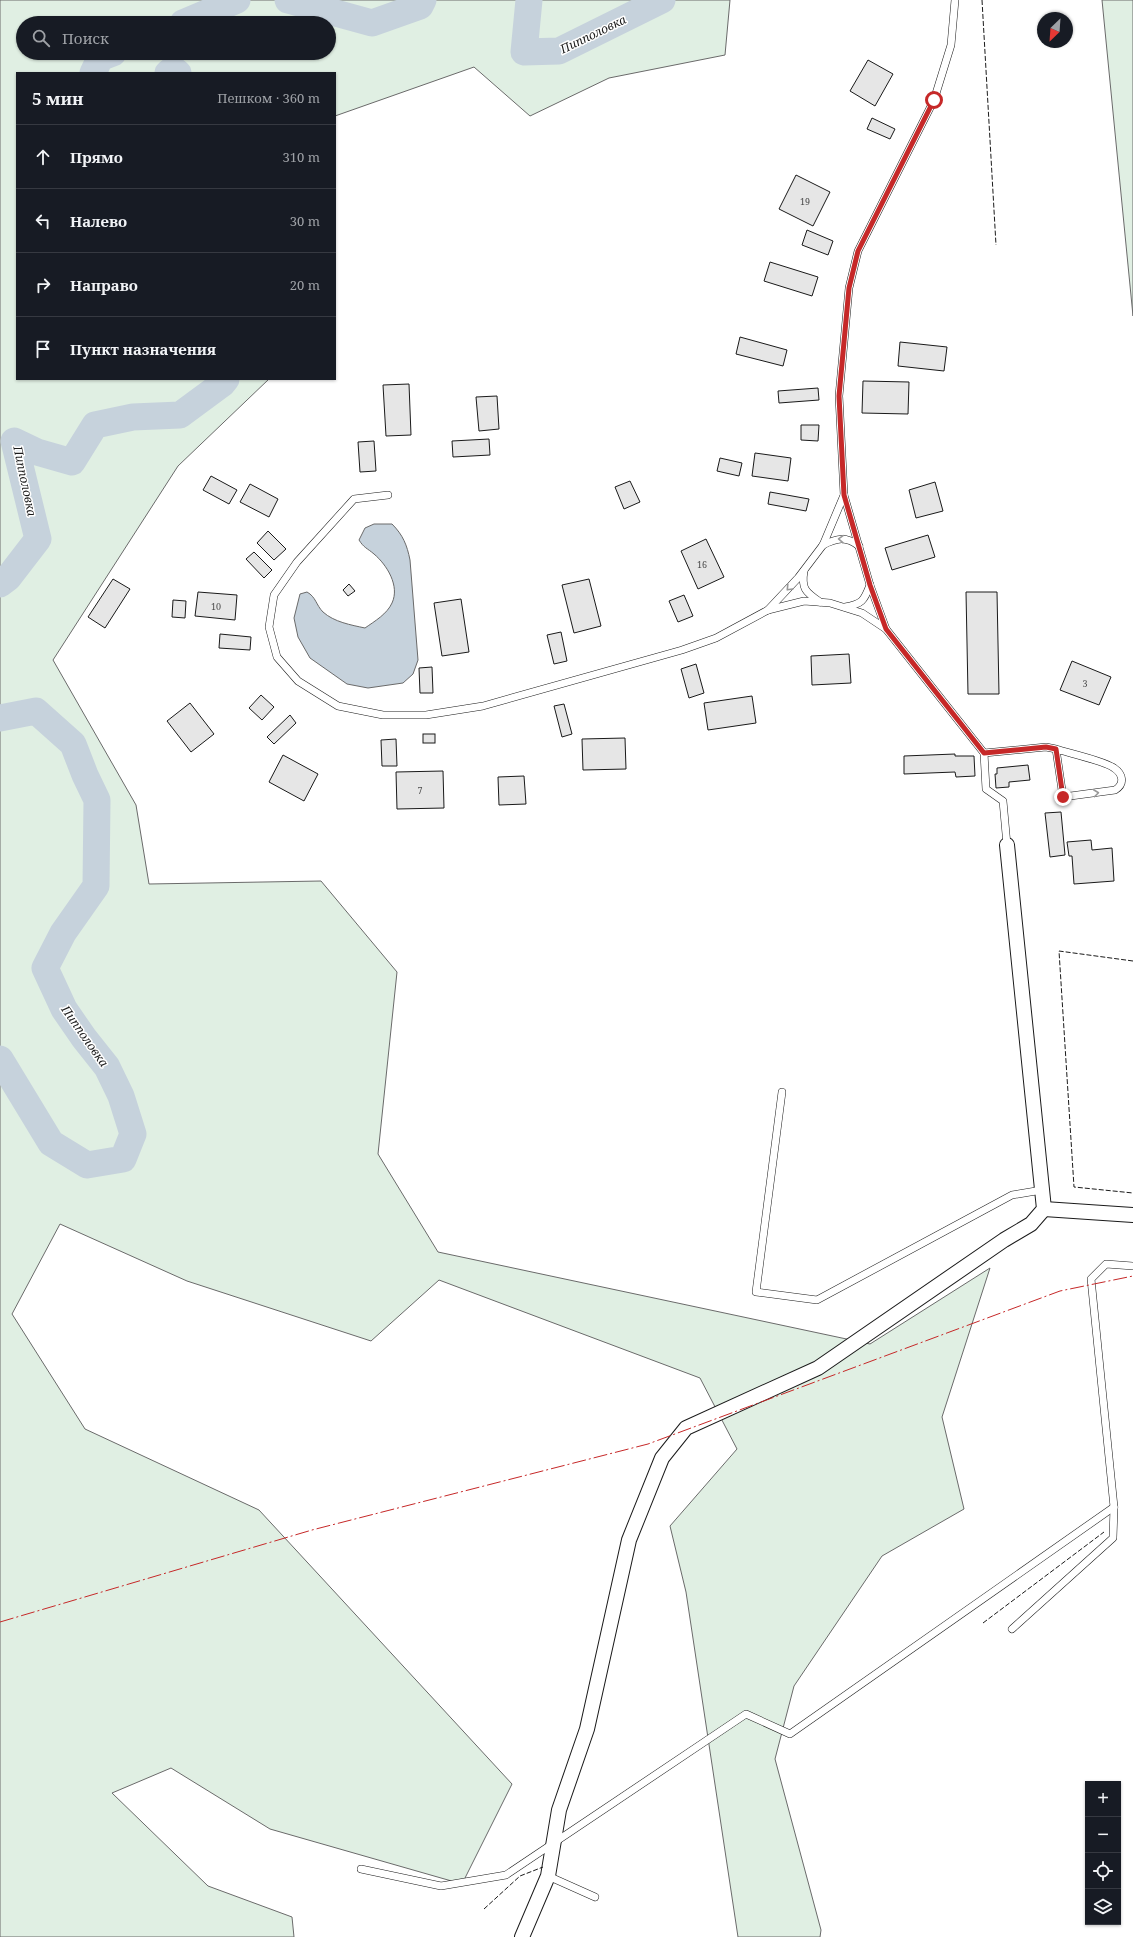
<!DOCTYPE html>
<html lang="ru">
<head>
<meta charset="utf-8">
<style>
  body { margin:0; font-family:"Noto Serif",serif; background:#242831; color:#f1f3f6 }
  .controls { position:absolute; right:12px; bottom:12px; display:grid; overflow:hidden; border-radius:0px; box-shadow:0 1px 3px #0004 }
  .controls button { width:36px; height:36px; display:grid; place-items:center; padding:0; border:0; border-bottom:1px solid #363941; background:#171b24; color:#f1f3f6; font:20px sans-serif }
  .compass { position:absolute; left:1037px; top:12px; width:36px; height:36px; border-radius:50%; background:#171b24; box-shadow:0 1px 3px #0004; rotate:205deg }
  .stop { position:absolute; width:12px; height:12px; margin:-9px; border:3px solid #c62828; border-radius:50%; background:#fff }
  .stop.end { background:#c62828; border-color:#fff; box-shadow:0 1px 4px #0008 }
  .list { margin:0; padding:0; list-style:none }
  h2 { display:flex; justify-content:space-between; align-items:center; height:52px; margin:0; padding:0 16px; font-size:17px }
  h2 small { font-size:13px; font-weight:400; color:#9ea1a6 }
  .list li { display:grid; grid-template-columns:26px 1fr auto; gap:12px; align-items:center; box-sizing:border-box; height:64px; padding:0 16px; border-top:1px solid #363941 }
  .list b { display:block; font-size:15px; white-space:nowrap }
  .list em { font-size:13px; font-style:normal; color:#9ea1a6 }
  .icon { flex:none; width:22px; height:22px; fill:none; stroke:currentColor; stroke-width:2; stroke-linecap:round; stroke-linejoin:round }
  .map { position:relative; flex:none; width:1133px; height:1937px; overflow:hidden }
  .search { position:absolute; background:#171b24; box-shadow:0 1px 3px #0004; left:16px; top:16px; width:320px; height:44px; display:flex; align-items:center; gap:10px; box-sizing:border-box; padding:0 14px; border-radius:22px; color:#9ea1a6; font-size:15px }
  .panel { position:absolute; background:#171b24; box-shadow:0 1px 3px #0004; left:16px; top:72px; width:320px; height:308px; border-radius:0px }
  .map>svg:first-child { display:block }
  .green { fill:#e0efe3; stroke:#6a6a6a; fill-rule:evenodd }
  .water { fill:#c6d2dc; stroke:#6a6a6a }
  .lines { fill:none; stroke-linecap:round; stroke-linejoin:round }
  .river { stroke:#c6d2dc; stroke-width:27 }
  .building { fill:#e6e6e6; stroke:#1a1a1a }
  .lane-casing { stroke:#1a1a1a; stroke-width:8 }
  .street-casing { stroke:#1a1a1a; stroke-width:16 }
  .lane { stroke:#fff; stroke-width:7 }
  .street { stroke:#fff; stroke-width:14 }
  .fence { stroke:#1a1a1a; stroke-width:1; stroke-dasharray:5 2; stroke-linecap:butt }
  .power { stroke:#c62828; stroke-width:1; stroke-dasharray:14 3 2 3; stroke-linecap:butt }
  .oneway { stroke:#989898 }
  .route { stroke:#c62828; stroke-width:5 }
  .labels { text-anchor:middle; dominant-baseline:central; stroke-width:3; stroke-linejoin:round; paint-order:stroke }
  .number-label { font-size:9px; fill:#4d4d4d }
  .water-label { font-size:12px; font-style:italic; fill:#1a1a1a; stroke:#fff }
</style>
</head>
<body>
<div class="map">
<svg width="1133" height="1937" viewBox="0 0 1133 1937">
  <rect width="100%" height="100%" fill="#fff"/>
  <!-- green -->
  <g class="green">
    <path d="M0 0H730L725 55 609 78 530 116 474 67 335 116V73H17V379H269L178 466 53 660 136 805 149 884 321 881 397 972 378 1154 438 1252 870 1344 990 1268 942 1417 964 1509 882 1556 794 1686 775 1759 821 1930 820 1937H738L686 1592 670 1526 737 1449 700 1378 439 1280 371 1341 187 1281 60 1224 12 1314 85 1429 259 1510 512 1784 462 1884 270 1829 171 1768 112 1793 208 1886 292 1917 294 1937H0ZM23 23H329V53H23Z"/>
    <path d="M1102 0H1133V316Z"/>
  </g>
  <!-- water -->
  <path class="water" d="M374 524H392C403 535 407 545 410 560L418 660 413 674 403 683 368 688 347 684 310 658 298 637 294 618 300 594 307 592C316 597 316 605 323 612 334 622 351 625 365 628 375 621 387 614 392 603 400 586 387 565 374 554 367 548 364 548 359 540L365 528Z"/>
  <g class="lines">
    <!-- river -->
    <g class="river">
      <path d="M288 0 372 23 420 6 423 0"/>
      <path d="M529 0 524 52 559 51 662 0"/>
      <path d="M183 23 237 0"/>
      <path d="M93 73 100 58 113 53"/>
      <path d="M168 73 173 69 178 73"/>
      <path d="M0 584 8 578 38 539 14 441 37 452 72 462 95 425 133 417 180 415 222 384 226 379"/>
      <path d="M0 718 36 711 73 744 85 775 97 800 96 886 63 933 45 968 64 1009 84 1038 107 1067 121 1096 133 1134 123 1159 87 1165 51 1143 0 1059"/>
    </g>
  </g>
  <!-- building -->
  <g class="building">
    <path d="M868 60 893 74 875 106 850 91Z"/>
    <path d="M872 118 895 129 890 139 867 129Z"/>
    <path d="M796 175 830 192 813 226 779 209Z"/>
    <path d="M807 230 833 241 828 255 802 245Z"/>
    <path d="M770 262 818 277 812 296 764 281Z"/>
    <path d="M740 337 787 350 783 366 736 354Z"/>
    <path d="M900 342 947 347 944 371 898 366Z"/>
    <path d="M863 381 909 382 908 414 862 413Z"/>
    <path d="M409 384 411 435 386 436 383 385Z"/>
    <path d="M818 388 819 400 779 403 778 391Z"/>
    <path d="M497 396 499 429 479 431 476 397Z"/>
    <path d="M801 425H819L818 441 801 440Z"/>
    <path d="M489 439 490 455 453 457 452 441Z"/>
    <path d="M374 441 376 471 360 472 358 442Z"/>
    <path d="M755 453 791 458 788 481 752 476Z"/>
    <path d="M720 458 742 463 739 476 717 471Z"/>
    <path d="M211 476 237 490 229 504 203 490Z"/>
    <path d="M630 481 640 502 624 509 615 487Z"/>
    <path d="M935 482 943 511 916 518 909 490Z"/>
    <path d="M250 484 278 499 269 517 240 502Z"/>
    <path d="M770 492 809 499 806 511 768 504Z"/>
    <path d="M268 531 286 549 274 560 257 543Z"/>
    <path d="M928 535 935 557 892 570 885 548Z"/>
    <path d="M706 539 724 577 698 589 681 551Z"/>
    <path d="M254 552 272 570 264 578 246 559Z"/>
    <path d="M113 579 130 589 105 628 88 617Z"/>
    <path d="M589 579 601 626 574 633 562 585Z"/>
    <path d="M349 584 355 591 348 596 343 590Z"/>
    <path d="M198 592 237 595 235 620 195 616Z"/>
    <path d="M966 592H997L999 694H968Z"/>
    <path d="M684 595 693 616 678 622 669 601Z"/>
    <path d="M461 599 469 652 442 656 434 603Z"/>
    <path d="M173 600 186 601 185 618 172 617Z"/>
    <path d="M561 632 567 661 554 664 547 635Z"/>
    <path d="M220 634 251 637 250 650 219 648Z"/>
    <path d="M849 654 851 683 812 685 811 656Z"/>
    <path d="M1072 661 1111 677 1099 705 1060 690Z"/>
    <path d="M696 664 704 693 689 698 681 669Z"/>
    <path d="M432 667 433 693H420L419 668Z"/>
    <path d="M261 695 274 707 262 720 249 708Z"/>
    <path d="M752 696 756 723 708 730 704 703Z"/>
    <path d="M190 703 214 734 191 752 167 721Z"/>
    <path d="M564 704 572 734 562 737 554 706Z"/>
    <path d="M290 715 296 723 274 744 267 737Z"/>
    <rect x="423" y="734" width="12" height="9"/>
    <path d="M625 738 626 769 583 770 582 739Z"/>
    <path d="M396 739 397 766H382L381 740Z"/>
    <path d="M955 754V756H974L975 776 956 777 955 772 904 774V756Z"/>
    <path d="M283 755 318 774 304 801 269 782Z"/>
    <path d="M1028 765 1030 780 1009 782V787L996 788 995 774H997V768Z"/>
    <path d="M443 771 444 808 397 809 396 772Z"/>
    <path d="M524 776 526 804 499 805 498 777Z"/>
    <path d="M1061 812 1065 855 1050 857 1045 813Z"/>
    <path d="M1091 840 1092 850 1112 848 1114 881 1074 884 1072 856H1069L1067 842Z"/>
  </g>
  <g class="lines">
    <!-- lane casing -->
    <g class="lane-casing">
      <g id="lane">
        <path d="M955 0 951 45 934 100 858 251 849 288 839 396 844 495 870 585 886 629 984 753 986 789 1003 801 1007 845"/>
        <path d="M388 495 354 499 297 562 274 595 269 627 277 657 298 681 338 706 383 715H426L483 706 682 650 716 638 768 610 804 601 830 603 862 613 886 629"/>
        <path d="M823 545C837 538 846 536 859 546"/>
        <path d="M804 571C801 589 806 592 820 602"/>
        <path d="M845 607C862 604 864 601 870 585"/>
        <path d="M768 610 798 578 823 545 844 495"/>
        <path d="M984 753 1046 747 1056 749C1069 753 1105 761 1114 768 1123 774 1125 784 1115 790L1063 797 1056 749"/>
        <path d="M782 1092 756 1292 817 1300 1012 1195 1042 1190"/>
        <path d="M1012 1629 1113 1538 1114 1507 1091 1279 1106 1264 1133 1266"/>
        <path d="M361 1869 441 1886 506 1875 746 1714 790 1734 1114 1507"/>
        <path d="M548 1876 595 1897"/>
      </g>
    </g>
    <!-- street casing -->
    <g class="street-casing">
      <g id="street">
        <path d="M1044 1209 1133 1215"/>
        <path d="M522 1937 548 1876 559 1810 587 1729 629 1540 662 1458 686 1428 818 1368 1004 1240 1031 1224 1044 1209 1007 845"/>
      </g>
    </g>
    <!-- lane -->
    <use href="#lane" class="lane"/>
    <!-- street -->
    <use href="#street" class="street"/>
    <!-- fence -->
    <g class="fence">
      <path d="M982 0 996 245"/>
      <path d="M1133 961 1059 951 1074 1187 1133 1193"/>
      <path d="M983 1623 1104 1532"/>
      <path d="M484 1909 520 1876 543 1867"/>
    </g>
    <!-- power -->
    <path class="power" d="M0 1622 312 1530 648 1444 1060 1291 1133 1276"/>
  </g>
  <!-- one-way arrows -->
  <defs><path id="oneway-chevron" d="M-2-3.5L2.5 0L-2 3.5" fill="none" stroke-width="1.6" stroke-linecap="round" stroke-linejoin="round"/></defs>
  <g class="oneway">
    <use href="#oneway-chevron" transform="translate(841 539) rotate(-178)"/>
    <use href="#oneway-chevron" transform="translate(789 588) rotate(133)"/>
    <use href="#oneway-chevron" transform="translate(1096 793) rotate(-7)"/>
  </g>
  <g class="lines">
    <!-- route -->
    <path class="route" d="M934 100 858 251 849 288 839 396 844 495 870 585 886 629 984 753 1046 747 1056 749 1063 797"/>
  </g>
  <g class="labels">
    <!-- number labels -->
    <g class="number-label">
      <text x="805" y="201">19</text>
      <text x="702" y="564">16</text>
      <text x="216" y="606">10</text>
      <text x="1085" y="683">3</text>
      <text x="420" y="790">7</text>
    </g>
    <!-- water labels -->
    <g class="water-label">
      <text transform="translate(593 34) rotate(-26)">Пипполовка</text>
      <text transform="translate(25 481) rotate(78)">Пипполовка</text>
      <text transform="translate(85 1036) rotate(55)">Пипполовка</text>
    </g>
  </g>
</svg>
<div class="controls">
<button>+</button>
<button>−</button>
<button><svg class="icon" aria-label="locate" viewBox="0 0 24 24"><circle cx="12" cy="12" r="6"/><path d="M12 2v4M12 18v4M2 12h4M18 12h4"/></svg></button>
<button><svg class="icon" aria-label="layers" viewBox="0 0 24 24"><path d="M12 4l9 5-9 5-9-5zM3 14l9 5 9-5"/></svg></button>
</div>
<svg class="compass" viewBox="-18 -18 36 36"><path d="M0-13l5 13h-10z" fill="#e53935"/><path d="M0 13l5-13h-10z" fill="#9ea1a6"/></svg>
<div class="stop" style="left:934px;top:100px"></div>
<div class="stop end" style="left:1063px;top:797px"></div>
<div class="search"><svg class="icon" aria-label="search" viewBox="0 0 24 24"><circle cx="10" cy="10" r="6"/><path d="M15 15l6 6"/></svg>Поиск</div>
<section class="panel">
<h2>5 мин<small>Пешком · 360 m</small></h2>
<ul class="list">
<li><svg class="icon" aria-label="ahead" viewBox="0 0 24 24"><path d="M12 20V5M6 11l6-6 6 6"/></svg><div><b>Прямо</b></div><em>310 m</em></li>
<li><svg class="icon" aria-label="left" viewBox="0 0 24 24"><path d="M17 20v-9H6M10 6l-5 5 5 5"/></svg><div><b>Налево</b></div><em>30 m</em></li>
<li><svg class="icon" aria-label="right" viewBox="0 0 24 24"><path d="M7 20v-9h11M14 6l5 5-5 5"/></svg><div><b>Направо</b></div><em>20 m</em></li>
<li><svg class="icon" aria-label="arrive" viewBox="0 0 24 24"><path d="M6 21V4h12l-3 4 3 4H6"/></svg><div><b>Пункт назначения</b></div></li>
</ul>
</section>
</div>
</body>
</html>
